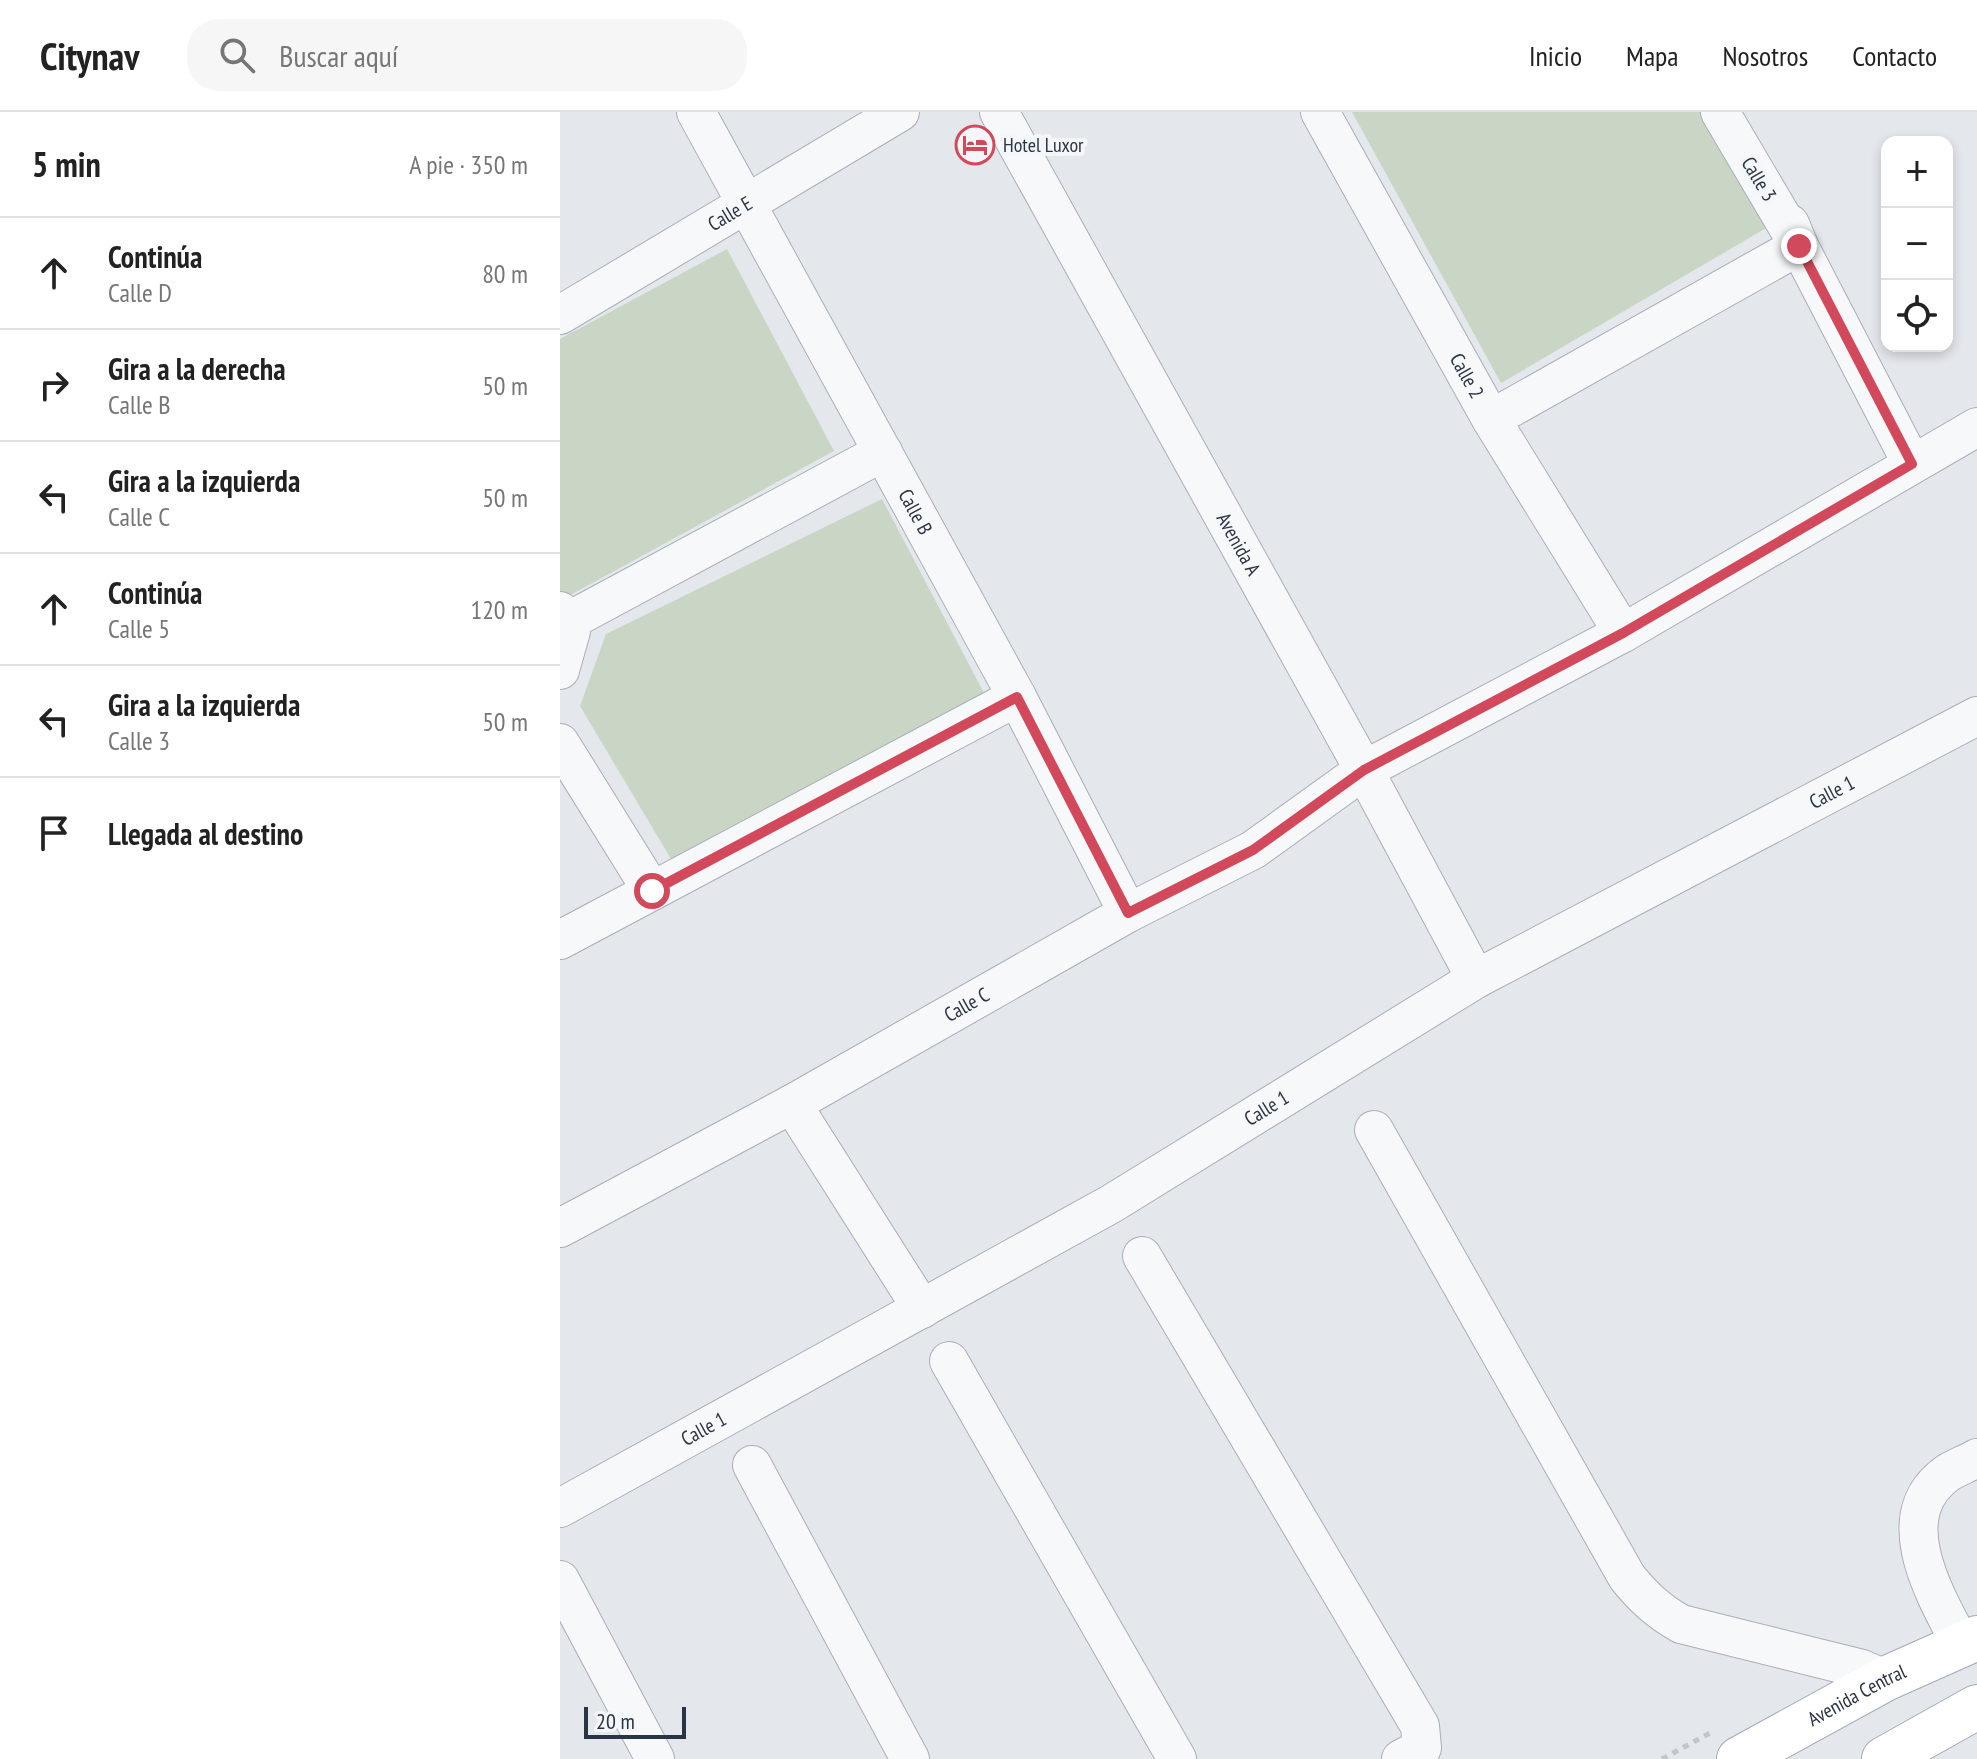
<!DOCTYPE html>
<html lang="es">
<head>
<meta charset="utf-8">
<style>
  body { margin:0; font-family:"PT Sans Narrow",sans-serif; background:#f6f6f6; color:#222 }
  .controls { position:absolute; right:24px; top:24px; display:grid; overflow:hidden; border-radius:16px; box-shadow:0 4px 12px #0003 }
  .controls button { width:72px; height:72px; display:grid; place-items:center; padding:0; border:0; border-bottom:2px solid #e0e0e0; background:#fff; color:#222; font:40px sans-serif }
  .scale { position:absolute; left:24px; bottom:20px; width:102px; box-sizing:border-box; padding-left:8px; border:4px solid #2b3445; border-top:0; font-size:22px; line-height:28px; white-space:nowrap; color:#2b3445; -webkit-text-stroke:6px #f4f6f9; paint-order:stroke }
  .stop { position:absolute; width:24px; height:24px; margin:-18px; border:6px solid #d1495b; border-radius:50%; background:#fff }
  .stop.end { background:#d1495b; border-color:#fff; box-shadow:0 2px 8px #0008 }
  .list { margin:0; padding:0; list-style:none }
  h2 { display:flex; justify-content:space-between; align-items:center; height:104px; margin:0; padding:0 32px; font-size:34px }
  h2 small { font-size:26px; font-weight:400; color:#767676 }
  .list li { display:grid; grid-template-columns:52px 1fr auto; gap:24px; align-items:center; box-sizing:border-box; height:112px; padding:0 32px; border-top:2px solid #e0e0e0 }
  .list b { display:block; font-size:30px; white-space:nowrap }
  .list p { margin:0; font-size:26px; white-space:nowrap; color:#767676 }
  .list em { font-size:26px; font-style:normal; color:#767676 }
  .icon { flex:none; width:44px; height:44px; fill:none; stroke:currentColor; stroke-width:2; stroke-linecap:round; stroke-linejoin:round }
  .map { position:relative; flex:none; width:1417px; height:1647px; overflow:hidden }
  header { display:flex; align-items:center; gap:48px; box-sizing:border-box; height:112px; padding:0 40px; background:#fff; border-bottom:2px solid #e0e0e0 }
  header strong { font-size:38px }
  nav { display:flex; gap:44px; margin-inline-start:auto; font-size:28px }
  .search { width:560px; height:72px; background:#f6f6f6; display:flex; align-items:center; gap:20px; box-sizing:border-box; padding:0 28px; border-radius:32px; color:#767676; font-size:30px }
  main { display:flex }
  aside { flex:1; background:#fff }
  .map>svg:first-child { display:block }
  .green { fill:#c9d6c5 }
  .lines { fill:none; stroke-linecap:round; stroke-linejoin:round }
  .minor-casing { stroke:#a9aeb7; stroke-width:40 }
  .major-casing { stroke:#a3abb8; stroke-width:46 }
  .path { stroke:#c2c5cb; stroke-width:5; stroke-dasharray:6 6; stroke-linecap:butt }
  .minor { stroke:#f7f8fa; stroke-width:38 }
  .major { stroke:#fff; stroke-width:44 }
  .route { stroke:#d1495b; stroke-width:10 }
  .labels { text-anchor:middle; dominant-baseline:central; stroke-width:8; stroke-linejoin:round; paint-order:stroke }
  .poi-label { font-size:20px; fill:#2b3445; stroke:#f4f6f9; text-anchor:start }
  .street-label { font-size:20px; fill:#2b3445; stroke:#f4f6f9 }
</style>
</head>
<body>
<header>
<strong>Citynav</strong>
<div class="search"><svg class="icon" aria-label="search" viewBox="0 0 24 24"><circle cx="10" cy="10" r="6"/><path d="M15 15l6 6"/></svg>Buscar aquí</div>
<nav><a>Inicio</a><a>Mapa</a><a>Nosotros</a><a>Contacto</a></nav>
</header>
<main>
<aside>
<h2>5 min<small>A pie · 350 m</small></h2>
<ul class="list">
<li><svg class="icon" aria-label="ahead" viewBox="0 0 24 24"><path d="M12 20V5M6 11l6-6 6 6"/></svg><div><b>Continúa</b><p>Calle D</p></div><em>80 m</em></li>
<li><svg class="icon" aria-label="right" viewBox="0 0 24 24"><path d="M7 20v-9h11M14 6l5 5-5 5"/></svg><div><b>Gira a la derecha</b><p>Calle B</p></div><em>50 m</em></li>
<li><svg class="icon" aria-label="left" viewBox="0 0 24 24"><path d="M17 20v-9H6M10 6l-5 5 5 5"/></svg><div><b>Gira a la izquierda</b><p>Calle C</p></div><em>50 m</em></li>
<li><svg class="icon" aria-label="ahead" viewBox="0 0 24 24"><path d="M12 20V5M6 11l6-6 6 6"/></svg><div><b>Continúa</b><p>Calle 5</p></div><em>120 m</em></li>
<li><svg class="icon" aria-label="left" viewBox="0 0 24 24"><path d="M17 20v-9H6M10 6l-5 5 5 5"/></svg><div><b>Gira a la izquierda</b><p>Calle 3</p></div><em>50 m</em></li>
<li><svg class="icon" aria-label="arrive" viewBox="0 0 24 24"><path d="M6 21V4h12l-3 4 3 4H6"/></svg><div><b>Llegada al destino</b></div></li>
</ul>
</aside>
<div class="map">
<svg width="1417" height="1647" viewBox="0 0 1417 1647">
  <rect width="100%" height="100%" fill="#e4e7ec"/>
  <!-- green -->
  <g class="green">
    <path d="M792 0H1172L1220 108 941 271Z"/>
    <path d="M167 137 274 339 5 486 0 484V227Z"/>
    <path d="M322 387 424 581 111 747 20 594 46 522Z"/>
  </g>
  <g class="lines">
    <!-- minor casing -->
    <g class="minor-casing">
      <g id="minor">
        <path id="s1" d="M136 0 457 585 568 801"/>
        <path id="s2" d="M439 0 804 658 916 867"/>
        <path id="s3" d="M760 0 931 307 1063 521"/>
        <path d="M1230 112 1239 134 1352 352"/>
        <path id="s4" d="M0 203 340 0"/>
        <path d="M931 307 1239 134 1160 0"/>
        <path d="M0 499 11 519 0 558"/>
        <path d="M7 510 323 340"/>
        <path d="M0 631 92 779"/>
        <path d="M0 828 457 585"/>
        <path d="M232 992 362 1197"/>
        <path d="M814 1018 1067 1465C1083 1485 1098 1499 1121 1512L1302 1557 1325 1567"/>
        <path id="s5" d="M0 1116 232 992 568 801 693 738 804 658 1063 521 1417 315"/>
        <path d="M582 1144 860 1614 862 1636 841 1647"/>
        <path d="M389 1249 617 1647"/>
        <path d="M192 1353 350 1647"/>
        <path id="s6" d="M0 1396 551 1092 916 867 1417 604"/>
        <path d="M0 1468 95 1647"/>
        <path d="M1402 1534C1376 1485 1326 1403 1389 1360 1398 1355 1408 1351 1417 1346"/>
      </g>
    </g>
    <!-- major casing -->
    <g class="major-casing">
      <g id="major">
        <path id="s7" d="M1179 1647 1325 1567 1417 1526"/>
        <path d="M1324 1647 1417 1595"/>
      </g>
    </g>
    <!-- path -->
    <path class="path" d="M1102 1647 1150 1621"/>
    <!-- minor -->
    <use href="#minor" class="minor"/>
    <!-- major -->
    <use href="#major" class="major"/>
  </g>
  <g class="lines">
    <!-- route -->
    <path class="route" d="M92 779 457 585 568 801 693 738 804 658 1063 521 1352 352 1239 134"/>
  </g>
  <!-- icons -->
  <defs>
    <g id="hotel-ring" transform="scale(2)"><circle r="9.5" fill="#f4f6f9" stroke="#d1495b" stroke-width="1.5"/><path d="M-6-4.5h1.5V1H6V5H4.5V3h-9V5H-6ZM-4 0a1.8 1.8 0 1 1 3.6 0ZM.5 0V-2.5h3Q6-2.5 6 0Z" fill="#d1495b"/></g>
  </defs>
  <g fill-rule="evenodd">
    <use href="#hotel-ring" x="415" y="33"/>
  </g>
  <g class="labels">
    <!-- poi labels -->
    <g class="poi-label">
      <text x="443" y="33">Hotel Luxor</text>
    </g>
    <!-- street labels -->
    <g class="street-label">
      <text transform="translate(1199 67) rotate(59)">Calle 3</text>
      <text stroke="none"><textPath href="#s4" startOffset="198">Calle E</textPath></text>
      <text stroke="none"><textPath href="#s3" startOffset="302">Calle 2</textPath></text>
      <text stroke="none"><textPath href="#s1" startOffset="456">Calle B</textPath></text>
      <text stroke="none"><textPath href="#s2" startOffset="494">Avenida A</textPath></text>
      <text stroke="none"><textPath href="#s6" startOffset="1460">Calle 1</textPath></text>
      <text stroke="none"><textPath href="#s5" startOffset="464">Calle C</textPath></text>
      <text stroke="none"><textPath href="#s6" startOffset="812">Calle 1</textPath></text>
      <text stroke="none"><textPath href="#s6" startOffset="164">Calle 1</textPath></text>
      <text stroke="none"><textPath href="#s7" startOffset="134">Avenida Central</textPath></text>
    </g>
  </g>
</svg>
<div class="controls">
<button>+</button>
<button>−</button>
<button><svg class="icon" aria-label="locate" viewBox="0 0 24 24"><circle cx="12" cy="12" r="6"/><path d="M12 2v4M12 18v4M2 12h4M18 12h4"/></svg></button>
</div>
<div class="scale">20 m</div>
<div class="stop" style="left:92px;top:779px"></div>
<div class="stop end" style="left:1239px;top:134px"></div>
</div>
</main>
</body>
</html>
